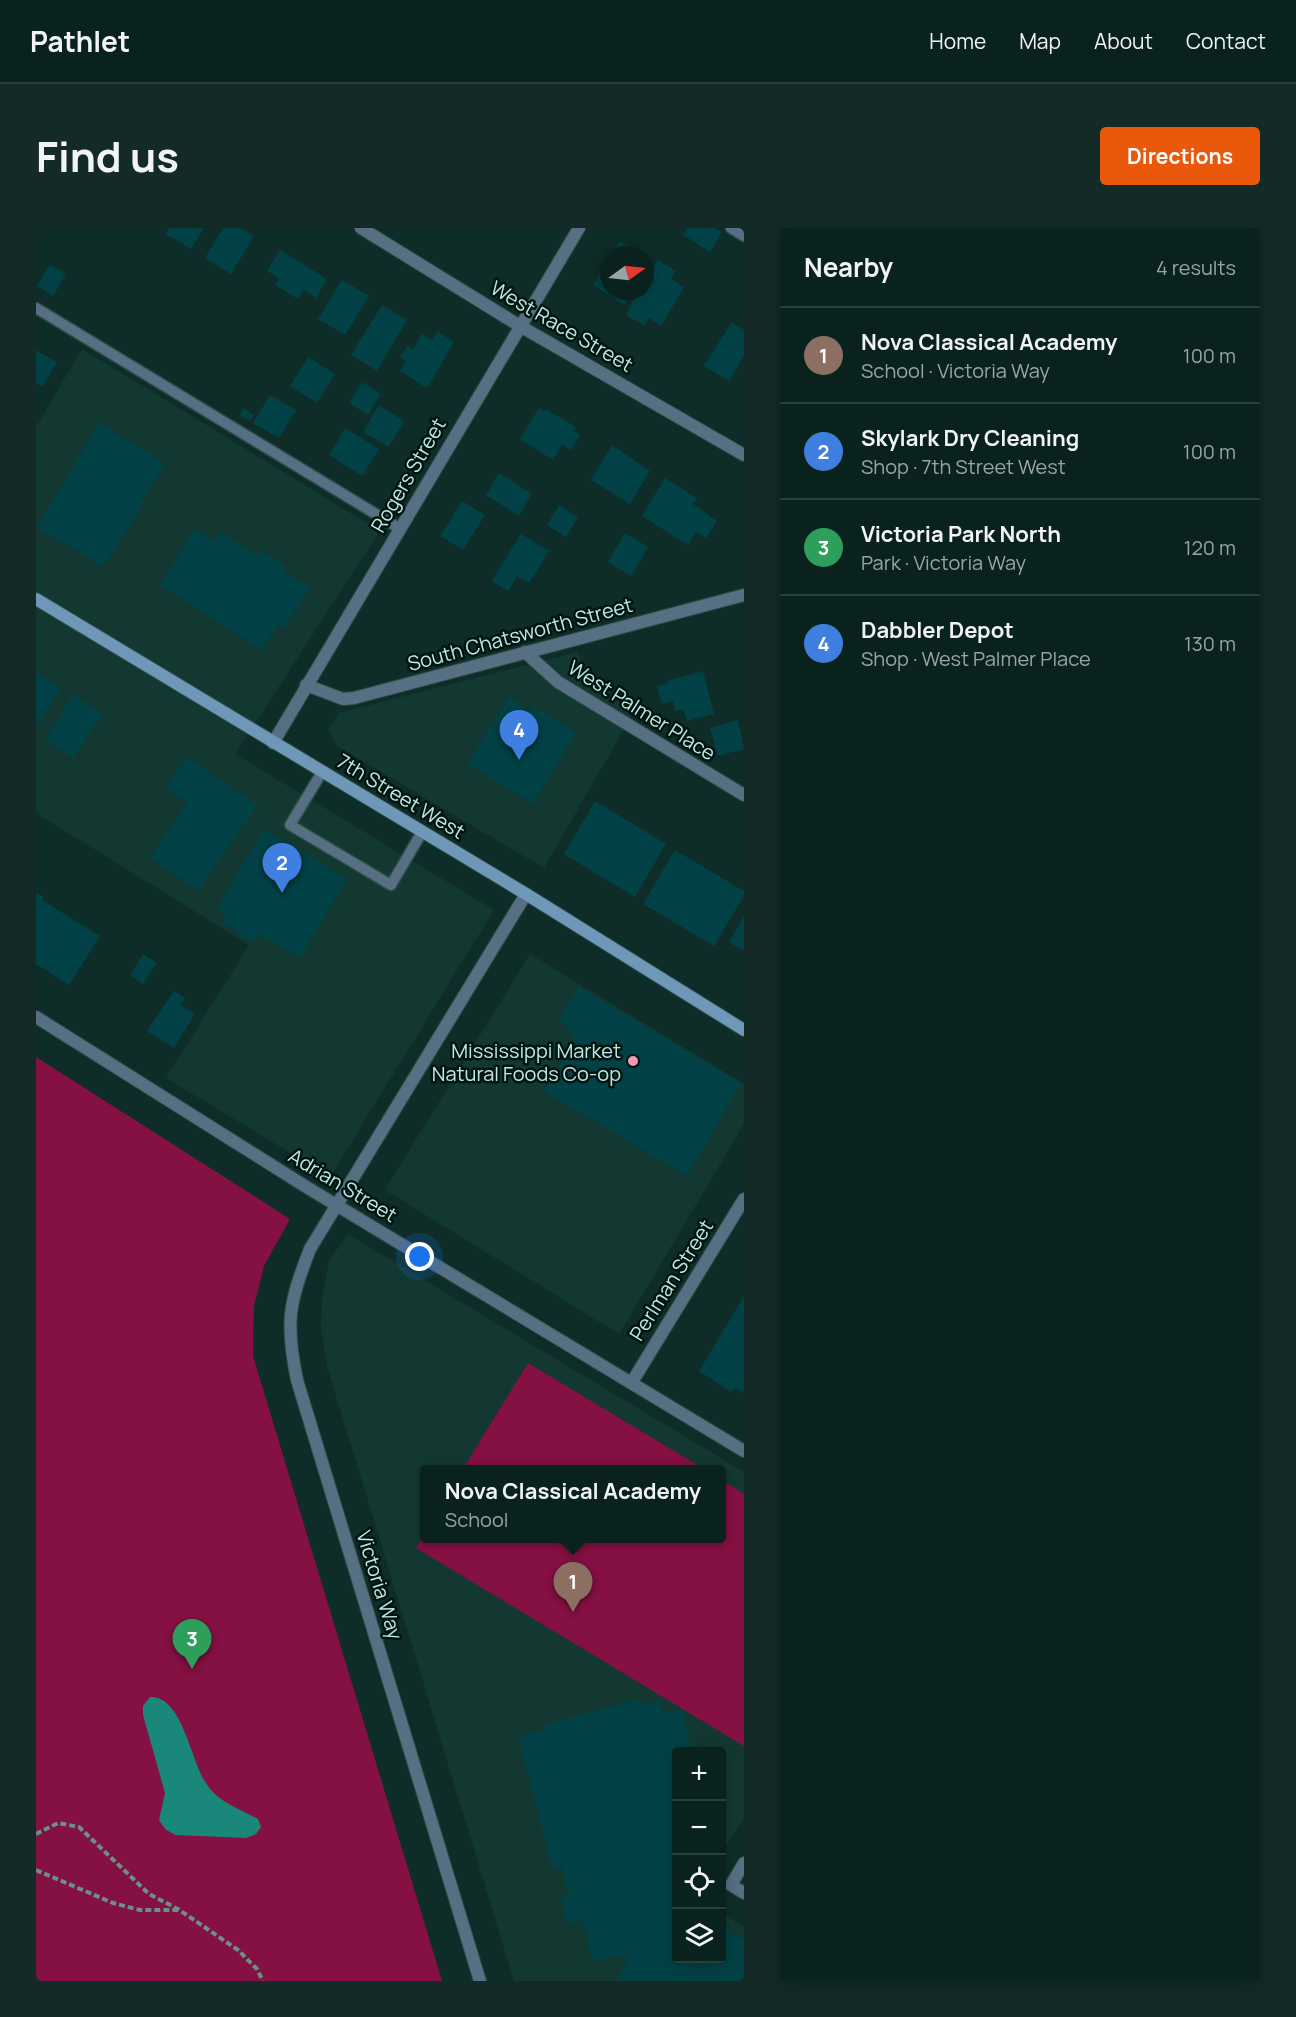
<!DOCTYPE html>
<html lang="en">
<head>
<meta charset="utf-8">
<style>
  body { margin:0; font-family:Manrope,sans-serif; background:#132a27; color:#f1f3f6 }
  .controls { position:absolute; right:18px; bottom:18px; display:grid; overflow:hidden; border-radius:6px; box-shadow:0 3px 15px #0003 }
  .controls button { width:54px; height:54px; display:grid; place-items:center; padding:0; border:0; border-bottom:2px solid #2a3f3c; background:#0a221e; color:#f1f3f6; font:30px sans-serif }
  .compass { position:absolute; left:564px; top:18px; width:54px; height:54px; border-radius:50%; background:#0a221e; box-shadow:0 3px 15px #0003; rotate:75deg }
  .you { position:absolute; left:384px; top:1029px; width:21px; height:21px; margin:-15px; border:4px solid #fff; border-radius:50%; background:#1a73e8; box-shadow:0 0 0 9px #1a73e833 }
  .badge { display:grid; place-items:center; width:39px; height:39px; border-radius:50%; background:#ea580c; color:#fff; font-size:20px; font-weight:700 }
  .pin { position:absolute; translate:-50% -50px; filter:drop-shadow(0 2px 3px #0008) }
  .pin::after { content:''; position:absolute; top:32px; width:21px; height:18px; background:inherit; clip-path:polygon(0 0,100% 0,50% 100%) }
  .popup { position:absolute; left:384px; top:1237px; width:306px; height:78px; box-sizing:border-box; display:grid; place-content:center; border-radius:6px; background:#0a221e; filter:drop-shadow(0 2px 4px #0005); font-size:20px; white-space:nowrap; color:#99a4a4 }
  .popup b { font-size:22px; color:#f1f3f6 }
  .popup::after { content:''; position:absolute; left:50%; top:100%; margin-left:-12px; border:12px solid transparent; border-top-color:#0a221e }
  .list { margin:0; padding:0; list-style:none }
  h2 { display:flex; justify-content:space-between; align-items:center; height:78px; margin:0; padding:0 24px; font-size:26px }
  h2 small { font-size:20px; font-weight:400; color:#99a4a4 }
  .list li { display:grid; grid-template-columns:39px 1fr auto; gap:18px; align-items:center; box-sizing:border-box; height:96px; padding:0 24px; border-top:2px solid #2a3f3c }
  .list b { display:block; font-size:22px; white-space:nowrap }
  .list p { margin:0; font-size:20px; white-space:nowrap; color:#99a4a4 }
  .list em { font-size:20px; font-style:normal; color:#99a4a4 }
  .icon { flex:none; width:33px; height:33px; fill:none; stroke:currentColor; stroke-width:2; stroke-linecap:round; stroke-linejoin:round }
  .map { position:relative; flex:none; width:708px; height:1753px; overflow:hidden; border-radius:6px }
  header { display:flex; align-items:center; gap:36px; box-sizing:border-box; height:84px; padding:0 30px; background:#0a221e; border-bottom:2px solid #2a3f3c }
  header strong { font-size:28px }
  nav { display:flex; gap:33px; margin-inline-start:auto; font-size:21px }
  .intro { display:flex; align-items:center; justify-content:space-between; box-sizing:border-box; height:144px; padding:0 36px }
  h1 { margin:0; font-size:42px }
  .button { padding:15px 27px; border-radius:6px; background:#ea580c; color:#fff; font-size:21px; font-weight:700 }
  main { display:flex; gap:36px; padding:0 36px }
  aside { flex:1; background:#0a221e; border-radius:6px; box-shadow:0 3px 15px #0003 }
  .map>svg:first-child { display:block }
  .built { fill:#133832; fill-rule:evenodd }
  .green { fill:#851043 }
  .water { fill:#19887a }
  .building { fill:#024145 }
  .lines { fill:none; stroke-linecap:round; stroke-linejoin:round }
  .service-casing { stroke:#2a4b46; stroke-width:13 }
  .minor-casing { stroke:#2a4b46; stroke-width:14 }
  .secondary-casing { stroke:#2a4b46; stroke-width:14 }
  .path { stroke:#6a9089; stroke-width:4; stroke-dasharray:6 3; stroke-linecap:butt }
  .service { stroke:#566f83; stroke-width:10 }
  .minor { stroke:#566f83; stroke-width:12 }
  .secondary { stroke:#6f98b8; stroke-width:12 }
  .poi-dot { fill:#f19ab2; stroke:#011411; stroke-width:2 }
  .labels { text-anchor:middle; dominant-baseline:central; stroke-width:5; stroke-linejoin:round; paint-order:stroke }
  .street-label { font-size:20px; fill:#beeae2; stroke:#011411 }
  .poi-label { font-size:20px; fill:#beeae2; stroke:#011411; text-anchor:end }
</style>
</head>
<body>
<header>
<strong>Pathlet</strong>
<nav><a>Home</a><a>Map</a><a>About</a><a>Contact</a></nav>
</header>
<div class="intro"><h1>Find us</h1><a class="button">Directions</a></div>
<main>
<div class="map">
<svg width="708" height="1753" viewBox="0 0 708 1753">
  <rect width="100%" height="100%" fill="#0e2d28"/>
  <!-- built -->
  <g class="built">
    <path d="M46 121 344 303 199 526 458 682 294 949 130 850 213 717 0 585V199Z"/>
    <path d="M542 424 554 457 598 484 508 640 301 518 292 502 303 485Z"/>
    <path d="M494 726 708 856V896L583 1106 349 962Z"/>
    <path d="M312 1006 708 1244V1589L686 1625V1524H640V1730H686V1685L708 1699V1753H478L291 1138 285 1100 286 1072 293 1033ZM388 1242H686V1310H388Z"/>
  </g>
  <!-- green -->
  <g class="green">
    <path d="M0 829 254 991 228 1038 218 1078 217 1128 406 1753H0Z"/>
    <path d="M492 1135 668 1241H427Z"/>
    <path d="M686 1252 708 1266V1518L380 1320 388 1306V1310H686Z"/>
  </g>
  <!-- water -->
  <path class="water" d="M114 1469C147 1467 154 1534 172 1558 184 1575 204 1581 222 1591L225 1599 220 1606 210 1610 140 1607 130 1602 123 1592 129 1565 107 1487V1478Z"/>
  <!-- building -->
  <g class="building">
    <path d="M133 0H168L155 21 130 6Z"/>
    <path d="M187 0H205L218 8 195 46 169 30Z"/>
    <path d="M651 0H679L686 4 674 24 647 7Z"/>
    <path d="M584 13 607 27H575Z"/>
    <path d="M244 22 291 51 280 70 268 62 262 71 239 57 243 50 231 43Z"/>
    <path d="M573 31V63H597L588 77 557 57Z"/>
    <path d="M622 32 640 43 635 51 648 59 625 98 613 90 608 98 590 87 602 63H609V52Z"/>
    <path d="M14 37 30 46 17 68 1 58Z"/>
    <path d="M306 52 333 68 309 107 282 91Z"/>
    <path d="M346 77 371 92 341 143 315 127Z"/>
    <path d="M696 94 708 102V128L693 153 668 138Z"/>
    <path d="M402 104 418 114 391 160 364 143 370 133 364 130 371 118 377 121 386 106 397 112Z"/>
    <path d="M0 122 21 134 6 159 0 155Z"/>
    <path d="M272 129 299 146 281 175 254 158Z"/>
    <path d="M326 154 345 166 332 187 313 175Z"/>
    <path d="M234 167 260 182 243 210 217 195Z"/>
    <path d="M343 177 368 193 352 219 327 204Z"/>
    <path d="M207 180 218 187 214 193 204 187Z"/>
    <path d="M503 180 509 183 510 181 540 199 537 203 544 207 535 222 526 217 517 232 484 211Z"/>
    <path d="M63 195 129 235 103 279 105 280 67 339 1 299Z"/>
    <path d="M309 200 343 221 326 248 293 227Z"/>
    <path d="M576 217 614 243 594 276 555 252Z"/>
    <path d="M463 245 496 266 483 288 450 267Z"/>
    <path d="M629 250 661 270 657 276 681 293 670 310 660 304 652 317 606 288Z"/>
    <path d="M426 273 449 287 427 322 404 308Z"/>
    <path d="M523 277 542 289 530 309 511 297Z"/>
    <path d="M159 301 180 314 185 304 222 328 226 322 250 338 247 343 274 360 249 400 242 396 226 422 124 357Z"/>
    <path d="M589 305 612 319 595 348 572 334Z"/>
    <path d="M485 306 513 323 493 355 481 348 472 363 456 353Z"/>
    <path d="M667 443 678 486 651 493 647 481 639 483 637 473 626 476 621 458 632 455 631 453Z"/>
    <path d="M0 445 25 460 0 500Z"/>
    <path d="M37 467 66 485 38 530 9 512Z"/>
    <path d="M473 469 493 482 496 478 540 505 497 576 431 536Z"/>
    <path d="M702 492 708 521 682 528 674 500Z"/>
    <path d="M151 529 221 577 163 663 114 630 151 575 130 560Z"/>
    <path d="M559 573 630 616 599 669 528 626Z"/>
    <path d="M228 601 311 651 264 730 225 707 215 713 185 694 190 686 181 680Z"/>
    <path d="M639 622 708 663V668L678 718 607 676Z"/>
    <path d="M0 664 8 669 6 672 64 708 33 757 0 736Z"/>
    <path d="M708 688V723L693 714Z"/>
    <path d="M107 726 121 735 107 756 94 747Z"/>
    <path d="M543 759 705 855 651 948 508 863 539 810 523 791Z"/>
    <path d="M138 763 149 770 145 777 159 786 138 820 111 803Z"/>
    <path d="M708 1068V1165L699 1160 695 1164 663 1143Z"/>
    <path d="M604 1471 606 1477 624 1472 627 1486 646 1481 657 1524H640V1667L636 1669 640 1671V1730H686V1698L708 1712V1753H580L592 1733 582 1727 557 1734 546 1692 532 1696 525 1669 533 1667 526 1639 517 1642 482 1509 510 1502 509 1496Z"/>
  </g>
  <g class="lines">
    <!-- service casing -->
    <g class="service-casing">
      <g id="service">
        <path d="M695 0 708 8"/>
        <path d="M0 80 363 300"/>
        <path d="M286 544 254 597 355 657 386 604"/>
      </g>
    </g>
    <!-- minor casing -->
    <g class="minor-casing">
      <g id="minor">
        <path d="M325 0 484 98 708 227"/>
        <path d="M489 424 522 454 708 567"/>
        <path d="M270 457 307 471 318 470 708 367"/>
        <path d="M237 515 543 0"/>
        <path d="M0 789 272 960 708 1223"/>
        <path d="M596 1154 708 971"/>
        <path d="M708 1635 695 1657 708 1665"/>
        <path d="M444 1753 261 1152C249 1094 253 1075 274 1021L490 666"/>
      </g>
    </g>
    <!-- secondary casing -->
    <g class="secondary-casing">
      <path id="secondary" d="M0 371 490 666 708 802"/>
    </g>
    <!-- path -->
    <g class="path">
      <path d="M0 1606 22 1595 43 1599 113 1666 142 1681 202 1722 221 1741 227 1753"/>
      <path d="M0 1642 77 1675 104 1682H142"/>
    </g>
    <!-- service -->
    <use href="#service" class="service"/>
    <!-- minor -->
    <use href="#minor" class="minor"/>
    <!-- secondary -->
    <use href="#secondary" class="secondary"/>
  </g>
  <!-- markers -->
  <circle class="poi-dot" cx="597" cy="833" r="6"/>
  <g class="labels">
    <!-- street labels -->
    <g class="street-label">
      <text transform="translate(526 98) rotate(30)">West Race Street</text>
      <text transform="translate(372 247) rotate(-60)">Rogers Street</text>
      <text transform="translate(484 406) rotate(-15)">South Chatsworth Street</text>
      <text transform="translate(606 482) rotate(32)">West Palmer Place</text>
      <text transform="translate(365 568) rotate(31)">7th Street West</text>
      <text transform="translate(307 957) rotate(31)">Adrian Street</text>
      <text transform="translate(635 1052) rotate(-58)">Perlman Street</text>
      <text transform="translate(344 1357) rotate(73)">Victoria Way</text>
    </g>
    <!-- poi labels -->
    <g class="poi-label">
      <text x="585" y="822">Mississippi Market<tspan x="585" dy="23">Natural Foods Co-op</tspan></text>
    </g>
  </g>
</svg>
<div class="controls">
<button>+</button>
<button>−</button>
<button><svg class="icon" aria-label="locate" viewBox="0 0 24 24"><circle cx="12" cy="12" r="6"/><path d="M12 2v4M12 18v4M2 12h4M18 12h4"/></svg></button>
<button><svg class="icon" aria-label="layers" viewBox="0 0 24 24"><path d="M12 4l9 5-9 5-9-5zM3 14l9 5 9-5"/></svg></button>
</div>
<svg class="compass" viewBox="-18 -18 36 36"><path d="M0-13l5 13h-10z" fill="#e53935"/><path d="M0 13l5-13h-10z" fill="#99a4a4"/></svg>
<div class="you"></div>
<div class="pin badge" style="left:537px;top:1384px;background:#8d6e63">1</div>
<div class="popup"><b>Nova Classical Academy</b>School</div>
<div class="pin badge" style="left:246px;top:665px;background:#3f7fe0">2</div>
<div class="pin badge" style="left:156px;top:1441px;background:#2e9e5b">3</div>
<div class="pin badge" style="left:483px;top:532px;background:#3f7fe0">4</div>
</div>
<aside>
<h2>Nearby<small>4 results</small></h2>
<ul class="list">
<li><span class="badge" style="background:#8d6e63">1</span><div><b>Nova Classical Academy</b><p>School · Victoria Way</p></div><em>100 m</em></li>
<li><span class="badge" style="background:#3f7fe0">2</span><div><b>Skylark Dry Cleaning</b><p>Shop · 7th Street West</p></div><em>100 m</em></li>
<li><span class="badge" style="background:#2e9e5b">3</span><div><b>Victoria Park North</b><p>Park · Victoria Way</p></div><em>120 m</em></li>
<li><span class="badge" style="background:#3f7fe0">4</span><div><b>Dabbler Depot</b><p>Shop · West Palmer Place</p></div><em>130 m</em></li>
</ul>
</aside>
</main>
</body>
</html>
